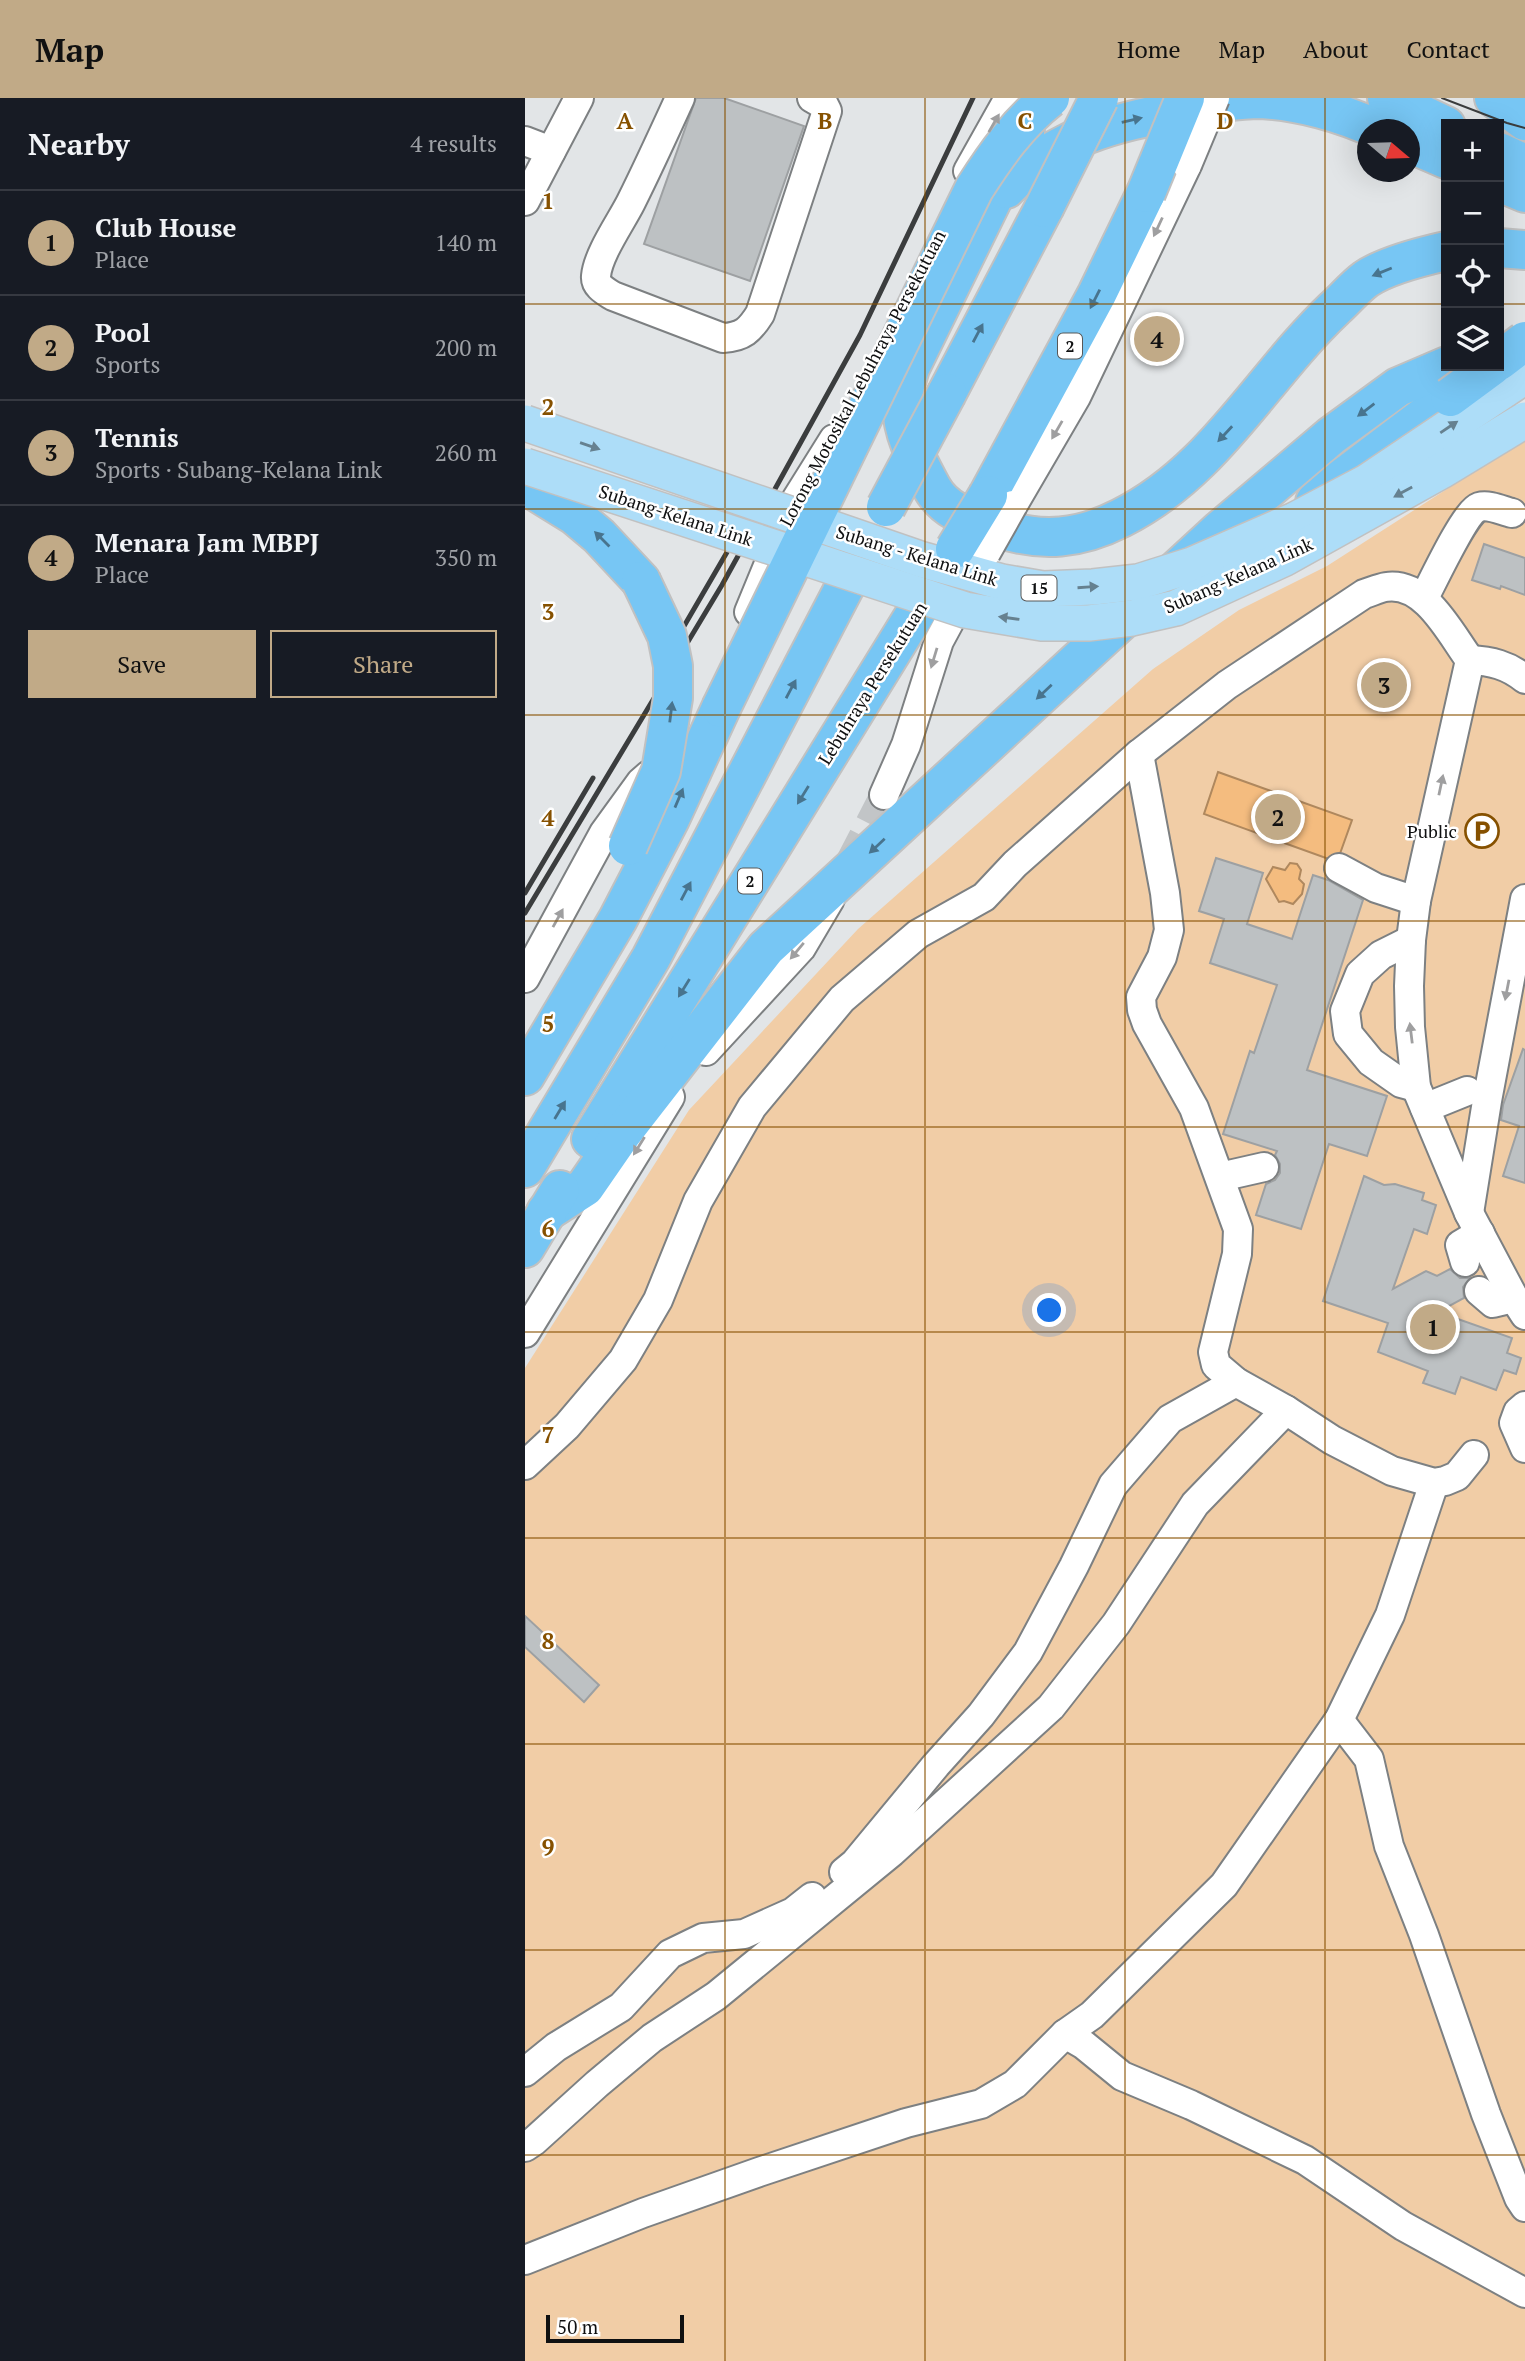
<!DOCTYPE html>
<html lang="en">
<head>
<meta charset="utf-8">
<style>
  body { margin:0; font-family:"PT Serif",serif; background:#242831; color:#f1f3f6 }
  .controls { position:absolute; right:21px; top:21px; display:grid; overflow:hidden; border-radius:0px; box-shadow:0 7px 28px #0002 }
  .controls button { width:63px; height:63px; display:grid; place-items:center; padding:0; border:0; border-bottom:2px solid #363941; background:#171b24; color:#f1f3f6; font:35px sans-serif }
  .compass { position:absolute; left:832px; top:21px; width:63px; height:63px; border-radius:50%; background:#171b24; box-shadow:0 7px 28px #0002; rotate:109deg }
  .scale { position:absolute; left:21px; bottom:18px; width:138px; box-sizing:border-box; padding-left:7px; border:4px solid #0f1011; border-top:0; font-size:19px; line-height:24px; white-space:nowrap; color:#0f1011; -webkit-text-stroke:5px #fff; paint-order:stroke }
  .you { position:absolute; left:525px; top:1213px; width:24px; height:24px; margin:-18px; border:5px solid #fff; border-radius:50%; background:#1a73e8; box-shadow:0 0 0 10px #1a73e833 }
  .badge { display:grid; place-items:center; width:46px; height:46px; border-radius:50%; background:#c1aa87; color:#111; font-size:23px; font-weight:700 }
  .pin { position:absolute; translate:-50% -50%; border:4px solid #fff; box-shadow:0 2px 7px #0006 }
  .list { margin:0; padding:0; list-style:none }
  h2 { display:flex; justify-content:space-between; align-items:center; height:91px; margin:0; padding:0 28px; font-size:30px }
  h2 small { font-size:23px; font-weight:400; color:#9ea1a6 }
  .list li { display:grid; grid-template-columns:46px 1fr auto; gap:21px; align-items:center; box-sizing:border-box; height:105px; padding:0 28px; border-top:2px solid #363941 }
  .list b { display:block; font-size:26px; white-space:nowrap }
  .list p { margin:0; font-size:23px; white-space:nowrap; color:#9ea1a6 }
  .list em { font-size:23px; font-style:normal; color:#9ea1a6 }
  .actions { display:flex; gap:14px; padding:21px 28px }
  .actions a { flex:1; padding:16px 0; border:2px solid #c1aa87; border-radius:0px; text-align:center; font-size:24px; color:#c1aa87 }
  .actions .main { background:#c1aa87; color:#111 }
  .icon { flex:none; width:38px; height:38px; fill:none; stroke:currentColor; stroke-width:2; stroke-linecap:round; stroke-linejoin:round }
  .map { position:relative; flex:none; width:1000px; height:2263px; overflow:hidden }
  header { display:flex; align-items:center; gap:42px; box-sizing:border-box; height:98px; padding:0 35px; background:#c1aa87; color:#111 }
  header strong { font-size:33px }
  nav { display:flex; gap:38px; margin-inline-start:auto; font-size:24px }
  main { display:flex }
  aside { flex:1; background:#171b24 }
  .map>svg:first-child { display:block }
  .green { fill:#f1cda6 }
  .water { fill:#f4bc7f; stroke:#af885e; stroke-width:2 }
  .building { fill:#bdc1c3; stroke:#9da0a2; stroke-width:2 }
  .lines { fill:none; stroke-linecap:round; stroke-linejoin:round }
  .minor-tunnel { stroke:#c2c5c7; stroke-width:28; stroke-dasharray:28 14; stroke-linecap:butt }
  .minor-casing { stroke:#7d8082; stroke-width:32 }
  .highway-casing { stroke:#c1c1c1; stroke-width:42 }
  .minor { stroke:#fff; stroke-width:28 }
  .highway { stroke:#77c6f4; stroke-width:38 }
  .tram { stroke:#3b3d3e; stroke-width:2 }
  .rail { stroke:#3b3d3e; stroke-width:5 }
  .minor-bridge-casing { stroke:#7d8082; stroke-width:32; stroke-linecap:butt }
  .major-bridge-casing { stroke:#c1c1c1; stroke-width:38; stroke-linecap:butt }
  .highway-bridge-casing { stroke:#c1c1c1; stroke-width:42; stroke-linecap:butt }
  .minor-bridge { stroke:#fff; stroke-width:28 }
  .major-bridge { stroke:#adddf8; stroke-width:35 }
  .highway-bridge { stroke:#77c6f4; stroke-width:38 }
  .oneway { fill:#48748e }
  .oneway2 { fill:#9f9fa0 }
  .oneway3 { fill:#668190 }
  .grid { fill:none; stroke:#865100; stroke-width:2; stroke-opacity:0.55 }
  .labels { text-anchor:middle; dominant-baseline:central; stroke-width:5; stroke-linejoin:round; paint-order:stroke }
  .shield { fill:#fff; stroke:#575858; stroke-width:2 }
  .shield-label { font-size:16px; font-weight:bold; fill:#0f1011 }
  .street-label { font-size:18px; fill:#0f1011; stroke:#fff }
  .poi-label { font-size:18px; fill:#0f1011; stroke:#fff; text-anchor:end }
  .grid-label { font-size:23px; text-anchor:middle; font-weight:bold; fill:#865100; stroke:#fff; stroke-width:5; stroke-linejoin:round; paint-order:stroke }
</style>
</head>
<body>
<header>
<strong>Map</strong>
<nav><a>Home</a><a>Map</a><a>About</a><a>Contact</a></nav>
</header>
<main>
<aside>
<h2>Nearby<small>4 results</small></h2>
<ul class="list">
<li><span class="badge">1</span><div><b>Club House</b><p>Place</p></div><em>140 m</em></li>
<li><span class="badge">2</span><div><b>Pool</b><p>Sports</p></div><em>200 m</em></li>
<li><span class="badge">3</span><div><b>Tennis</b><p>Sports · Subang-Kelana Link</p></div><em>260 m</em></li>
<li><span class="badge">4</span><div><b>Menara Jam MBPJ</b><p>Place</p></div><em>350 m</em></li>
</ul>
<div class="actions"><a class="main">Save</a><a>Share</a></div>
</aside>
<div class="map">
<svg width="1000" height="2263" viewBox="0 0 1000 2263">
  <rect width="100%" height="100%" fill="#e2e5e7"/>
  <!-- green -->
  <path class="green" d="M1000 341V2263H0V1270L164 1012 333 831 628 571 714 512 802 468Z"/>
  <!-- water -->
  <g class="water">
    <path d="M693 674 827 722 812 764 679 716Z"/>
    <path d="M765 765 772 766 776 772 774 781 779 786 777 796 768 806 759 803 754 804 741 781 748 769 760 772Z"/>
  </g>
  <!-- building -->
  <g class="building">
    <path d="M171 0H199L279 28 225 183 119 146Z"/>
    <circle cx="632" cy="243" r="24"/>
    <path d="M959 446 1000 460V497L976 488 975 491 947 482Z"/>
    <path d="M691 760 738 775 722 826 767 841 788 777 803 782 838 802 782 972 862 998 842 1058 804 1046 776 1131 731 1117 741 1086 750 1082 755 1075V1066L750 1057 752 1053 698 1036 725 953 729 955 752 887 685 865 699 821 674 813Z"/>
    <path d="M998 951 1000 952V1085L978 1078 994 1028 976 1022 978 1007Z"/>
    <path d="M839 1078 859 1087 870 1086 899 1095 897 1102 911 1107 902 1136 889 1131 868 1191 901 1173 912 1178 925 1171 935 1180H945L938 1189 939 1200 913 1214 987 1240 982 1255 996 1260 991 1276 979 1272 971 1292 936 1279 930 1296 898 1285 903 1273 853 1254 863 1225 798 1203Z"/>
    <path d="M0 1518 74 1587 59 1604 0 1549Z"/>
  </g>
  <g class="lines">
    <!-- minor-tunnel -->
    <path class="minor-tunnel" d="M325 763 359 697"/>
    <!-- minor casing -->
    <g class="minor-casing">
      <g id="minor">
        <path d="M155 0C139 35 123 70 106 104 96 124 73 156 71 178 70 188 80 193 88 198L198 240C218 239 225 232 235 216L302 13 299 7 287 0"/>
        <path d="M0 43 26 53"/>
        <path d="M443 73 484 0"/>
        <path d="M0 103 54 0"/>
        <path d="M488 407 551 299 662 67"/>
        <path d="M899 500C908 483 940 414 954 409 964 406 978 413 987 415"/>
        <path d="M224 514 269 405 309 341"/>
        <path d="M945 562C966 563 983 567 1000 581"/>
        <path d="M614 656 640 795 644 832 637 859 616 899 617 912 622 926 669 1010 713 1131 712 1156 688 1254 691 1267 711 1284 761 1312 807 1342 867 1373 909 1385 920 1383 932 1378 949 1357"/>
        <path d="M359 697 381 647 414 543 442 491"/>
        <path d="M814 770 851 790 891 803"/>
        <path d="M886 842 856 857 835 876 820 913 823 936 846 964 876 985 891 989"/>
        <path d="M0 880 79 735 116 684 124 677"/>
        <path d="M181 953 276 850 305 801"/>
        <path d="M900 1010 942 993"/>
        <path d="M695 1079 739 1069"/>
        <path d="M944 1115 962 1003 1000 801"/>
        <path d="M940 1164 935 1147 955 1135"/>
        <path d="M954 1193 968 1205 989 1200"/>
        <path d="M0 1235 145 999"/>
        <path d="M1000 1308 993 1314 989 1325 1000 1350"/>
        <path d="M0 1367 42 1328 98 1262 133 1202 173 1103 227 1009 317 901 393 836 459 799 490 766 614 656 702 587 839 496C846 494 854 490 861 489 900 483 925 535 945 562L891 803 886 842 884 888 885 929 891 989 944 1115 989 1200 1000 1217"/>
        <path d="M814 1622 844 1661 864 1748 899 1837 961 2016 994 2100 1000 2109"/>
        <path d="M319 1774 330 1765 411 1667 456 1617 503 1554 549 1468 588 1387 645 1321 711 1284"/>
        <path d="M540 1936 559 1947 597 1978 666 2007 780 2062 878 2128 1000 2195"/>
        <path d="M0 1974 31 1949 96 1909 145 1856 178 1840 219 1836 268 1814 287 1799"/>
        <path d="M0 2049 9 2043 72 1986 127 1940 191 1898 367 1754 526 1609 591 1526 670 1406 761 1312"/>
        <path d="M0 2162 118 2115 234 2074 381 2025 456 2006 490 1986 540 1936 567 1917 699 1787 814 1622 865 1517 909 1385"/>
      </g>
    </g>
    <!-- highway casing -->
    <g class="highway-casing">
      <g id="highway">
        <path d="M862 0 921 28"/>
        <path d="M969 0 1000 23"/>
        <path d="M500 35 385 270C382 281 377 295 377 306 377 337 393 364 407 390 421 415 448 421 473 430 517 445 555 441 596 420 690 373 736 280 810 210 820 201 830 189 841 181 860 168 899 158 921 153"/>
        <path d="M884 45 921 61"/>
        <path d="M974 54 1000 66"/>
        <path d="M974 84 1000 95"/>
        <path d="M481 91C531 38 588 25 657 12 682 7 709 1 736 1 775 3 818 15 854 32"/>
        <path d="M974 150 1000 152"/>
        <path d="M422 295 519 110"/>
        <path d="M0 387 49 417 74 438 116 483"/>
        <path d="M463 397 572 196 621 95"/>
        <path d="M790 404 819 379 925 299"/>
        <path d="M0 978 93 821 145 721 196 610"/>
        <path d="M66 1041 419 469"/>
        <path d="M0 1070 126 860 342 446"/>
        <path d="M21 1114 60 1089 98 1034 241 850 695 432 806 338 873 289 922 268"/>
        <path d="M0 1150 35 1092"/>
      </g>
    </g>
    <!-- minor -->
    <use href="#minor" class="minor"/>
    <!-- highway -->
    <use href="#highway" class="highway"/>
    <!-- tram -->
    <path class="tram" d="M917 0 982 25 1000 30"/>
    <!-- rail -->
    <g class="rail">
      <path d="M130 578 230 406"/>
      <path d="M0 795 68 680"/>
      <path d="M0 815 197 487 335 237 448 0"/>
    </g>
    <!-- minor-bridge casing -->
    <g class="minor-bridge-casing">
      <g id="minor-bridge">
        <path d="M662 67 690 0"/>
        <path d="M461 455 488 407"/>
      </g>
    </g>
    <!-- major-bridge casing -->
    <g class="major-bridge-casing">
      <g id="major-bridge">
        <path d="M0 325 395 461 477 484 518 491 568 489 613 484 667 467 770 422 842 384 1000 278"/>
        <path d="M0 368 440 512 517 525H564L607 520 651 510 760 460 916 373 1000 322"/>
      </g>
    </g>
    <!-- highway-bridge casing -->
    <g class="highway-bridge-casing">
      <g id="highway-bridge">
        <path d="M621 95 660 0"/>
        <path d="M519 110 574 0"/>
        <path d="M974 263 1000 243"/>
        <path d="M925 299 967 268"/>
        <path d="M361 409 422 295"/>
        <path d="M430 451 463 397"/>
        <path d="M196 610 449 91C470 58 493 25 525 0"/>
        <path d="M103 748 136 673 148 600V568L142 538 116 483"/>
      </g>
    </g>
    <!-- minor-bridge -->
    <use href="#minor-bridge" class="minor-bridge"/>
    <!-- major-bridge -->
    <use href="#major-bridge" class="major-bridge"/>
    <!-- highway-bridge -->
    <use href="#highway-bridge" class="highway-bridge"/>
  </g>
  <!-- one-way arrows -->
  <defs><path id="oneway-solid" d="M-6-.8H1V-3.2L6.5 0L1 3.2V.8H-6Z" transform="scale(1.75)"/></defs>
  <g class="oneway">
    <use href="#oneway-solid" transform="translate(607 22) rotate(-13)"/>
    <use href="#oneway-solid" transform="translate(857 174) rotate(158)"/>
    <use href="#oneway-solid" transform="translate(570 201) rotate(117)"/>
    <use href="#oneway-solid" transform="translate(453 235) rotate(-62)"/>
    <use href="#oneway-solid" transform="translate(841 312) rotate(143)"/>
    <use href="#oneway-solid" transform="translate(700 336) rotate(133)"/>
    <use href="#oneway-solid" transform="translate(77 441) rotate(-135)"/>
    <use href="#oneway-solid" transform="translate(266 591) rotate(-62)"/>
    <use href="#oneway-solid" transform="translate(519 594) rotate(137)"/>
    <use href="#oneway-solid" transform="translate(146 614) rotate(-83)"/>
    <use href="#oneway-solid" transform="translate(278 697) rotate(122)"/>
    <use href="#oneway-solid" transform="translate(154 700) rotate(-67)"/>
    <use href="#oneway-solid" transform="translate(352 748) rotate(137)"/>
    <use href="#oneway-solid" transform="translate(161 793) rotate(-62)"/>
    <use href="#oneway-solid" transform="translate(159 890) rotate(122)"/>
    <use href="#oneway-solid" transform="translate(35 1012) rotate(-59)"/>
  </g>
  <g class="oneway2">
    <use href="#oneway-solid" transform="translate(469 25) rotate(-60)"/>
    <use href="#oneway-solid" transform="translate(633 129) rotate(115)"/>
    <use href="#oneway-solid" transform="translate(532 332) rotate(120)"/>
    <use href="#oneway-solid" transform="translate(409 560) rotate(107)"/>
    <use href="#oneway-solid" transform="translate(916 687) rotate(-78)"/>
    <use href="#oneway-solid" transform="translate(33 820) rotate(-61)"/>
    <use href="#oneway-solid" transform="translate(272 853) rotate(130)"/>
    <use href="#oneway-solid" transform="translate(982 892) rotate(101)"/>
    <use href="#oneway-solid" transform="translate(886 935) rotate(-97)"/>
    <use href="#oneway-solid" transform="translate(114 1048) rotate(122)"/>
  </g>
  <g class="oneway3">
    <use href="#oneway-solid" transform="translate(924 329) rotate(-34)"/>
    <use href="#oneway-solid" transform="translate(65 348) rotate(19)"/>
    <use href="#oneway-solid" transform="translate(878 394) rotate(151)"/>
    <use href="#oneway-solid" transform="translate(563 489) rotate(-4)"/>
    <use href="#oneway-solid" transform="translate(484 520) rotate(-172)"/>
  </g>
  <!-- grid -->
  <path class="grid" d="M200 0V2263M400 0V2263M600 0V2263M800 0V2263M0 206H921M974 206H1000M0 411H1000M0 617H1000M0 823H1000M0 1029H1000M0 1234H1000M0 1440H1000M0 1646H1000M0 1852H1000M0 2057H1000"/>
  <!-- icons -->
  <defs>
    <g id="parking-ring" transform="scale(1.75)"><circle r="9.5" fill="#fff" stroke="#865100" stroke-width="1.5"/><path d="M-3.5-5.5H1a3.5 3.5 0 0 1 0 7H-1V5.5H-3.5ZM-1-3.4V-.6H.8a1.4 1.4 0 0 0 0-2.8Z" fill="#865100"/></g>
  </defs>
  <g fill-rule="evenodd">
    <use href="#parking-ring" x="957" y="733"/>
  </g>
  <g class="labels">
    <!-- shield labels -->
    <g class="shield">
      <rect x="533" y="235.5" width="24" height="25" rx="5"/>
      <rect x="496.5" y="477.5" width="35" height="25" rx="5"/>
      <rect x="213" y="770.5" width="24" height="25" rx="5"/>
    </g>
    <g class="shield-label">
      <text x="545" y="248">2</text>
      <text x="514" y="490">15</text>
      <text x="225" y="783">2</text>
    </g>
    <!-- street labels -->
    <g class="street-label">
      <text transform="translate(337 280) rotate(-62)">Lorong Motosikal Lebuhraya Persekutuan</text>
      <text transform="translate(151 417) rotate(18)">Subang-Kelana Link</text>
      <text transform="translate(392 457) rotate(17)">Subang - Kelana Link</text>
      <text transform="translate(713 477) rotate(-24)">Subang-Kelana Link</text>
      <text transform="translate(347 585) rotate(-58)">Lebuhraya Persekutuan</text>
    </g>
    <!-- poi labels -->
    <g class="poi-label">
      <text x="932" y="733">Public</text>
    </g>
  </g>
  <g class="grid-label">
    <text x="100" y="31">A</text>
    <text x="300" y="31">B</text>
    <text x="500" y="31">C</text>
    <text x="700" y="31">D</text>
    <text x="23" y="111">1</text>
    <text x="23" y="317">2</text>
    <text x="23" y="522">3</text>
    <text x="23" y="728">4</text>
    <text x="23" y="934">5</text>
    <text x="23" y="1139">6</text>
    <text x="23" y="1345">7</text>
    <text x="23" y="1551">8</text>
    <text x="23" y="1757">9</text>
  </g>
</svg>
<div class="controls">
<button>+</button>
<button>−</button>
<button><svg class="icon" aria-label="locate" viewBox="0 0 24 24"><circle cx="12" cy="12" r="6"/><path d="M12 2v4M12 18v4M2 12h4M18 12h4"/></svg></button>
<button><svg class="icon" aria-label="layers" viewBox="0 0 24 24"><path d="M12 4l9 5-9 5-9-5zM3 14l9 5 9-5"/></svg></button>
</div>
<svg class="compass" viewBox="-18 -18 36 36"><path d="M0-13l5 13h-10z" fill="#e53935"/><path d="M0 13l5-13h-10z" fill="#9ea1a6"/></svg>
<div class="scale">50 m</div>
<div class="you"></div>
<div class="pin badge" style="left:908px;top:1229px">1</div>
<div class="pin badge" style="left:753px;top:719px">2</div>
<div class="pin badge" style="left:859px;top:587px">3</div>
<div class="pin badge" style="left:632px;top:241px">4</div>
</div>
</main>
</body>
</html>
